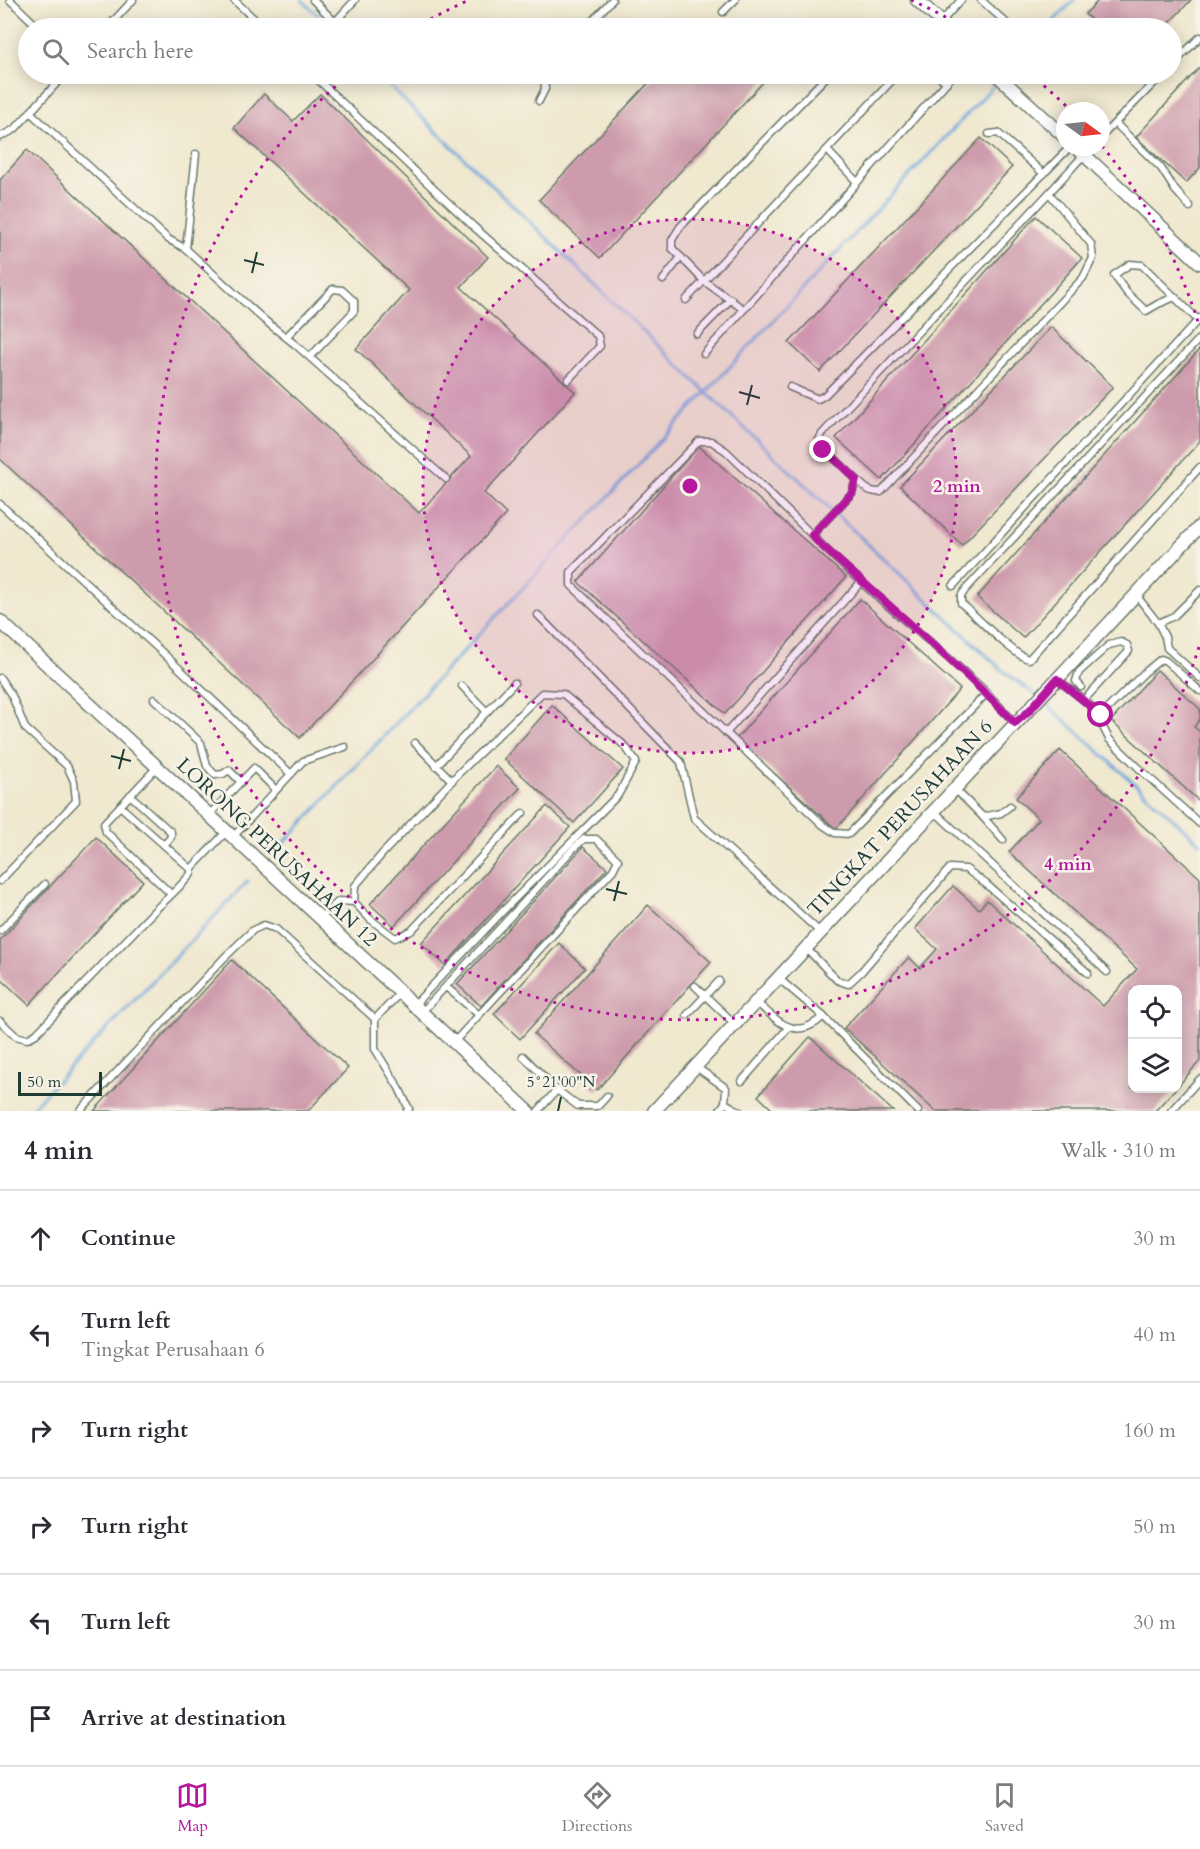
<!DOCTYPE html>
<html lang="en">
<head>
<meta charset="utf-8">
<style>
  body { margin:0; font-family:Cardo,serif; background:#f7f7f7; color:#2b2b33 }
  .controls { position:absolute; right:18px; bottom:18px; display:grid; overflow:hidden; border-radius:12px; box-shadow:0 3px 15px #0003 }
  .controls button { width:54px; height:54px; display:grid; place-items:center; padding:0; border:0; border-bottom:2px solid #e1e1e2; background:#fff; color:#2b2b33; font:30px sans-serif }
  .compass { position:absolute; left:1056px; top:102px; width:54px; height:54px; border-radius:50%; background:#fff; box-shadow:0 3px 15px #0003; rotate:105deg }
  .scale { position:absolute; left:18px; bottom:15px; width:84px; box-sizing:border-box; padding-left:6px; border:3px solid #1f3d34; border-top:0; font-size:16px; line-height:21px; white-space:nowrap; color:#1f3d34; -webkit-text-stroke:4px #f7f3e8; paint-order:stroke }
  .stop { position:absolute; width:18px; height:18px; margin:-14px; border:4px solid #b5179e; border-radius:50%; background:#fff }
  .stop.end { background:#b5179e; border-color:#fff; box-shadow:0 2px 6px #0008 }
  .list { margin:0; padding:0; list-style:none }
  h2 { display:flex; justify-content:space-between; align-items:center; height:78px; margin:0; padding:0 24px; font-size:26px }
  h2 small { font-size:20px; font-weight:400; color:#7c7c81 }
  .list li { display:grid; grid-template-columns:39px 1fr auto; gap:18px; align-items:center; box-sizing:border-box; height:96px; padding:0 24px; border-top:2px solid #e1e1e2 }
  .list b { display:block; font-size:22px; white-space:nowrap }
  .list p { margin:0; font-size:20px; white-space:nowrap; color:#7c7c81 }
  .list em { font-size:20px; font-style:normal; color:#7c7c81 }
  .icon { flex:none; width:33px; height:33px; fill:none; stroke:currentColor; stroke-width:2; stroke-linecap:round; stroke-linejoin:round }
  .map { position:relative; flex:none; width:1200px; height:1111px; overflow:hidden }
  .search { position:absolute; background:#fff; box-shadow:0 3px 15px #0003; left:18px; right:18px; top:18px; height:66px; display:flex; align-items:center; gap:15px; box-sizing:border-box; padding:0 21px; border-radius:33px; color:#7c7c81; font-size:22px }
  .sheet { height:654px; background:#fff }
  nav { display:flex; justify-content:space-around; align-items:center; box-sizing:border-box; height:84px; border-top:2px solid #e1e1e2; background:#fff; font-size:16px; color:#7c7c81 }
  nav a { display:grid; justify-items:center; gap:3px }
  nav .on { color:#b5179e }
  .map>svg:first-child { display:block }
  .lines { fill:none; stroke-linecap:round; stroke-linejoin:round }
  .stream { stroke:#6da7dd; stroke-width:3 }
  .building { fill:#ce9bac }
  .service-casing { stroke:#68796a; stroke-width:9 }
  .minor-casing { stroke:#68796a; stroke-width:15 }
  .service { stroke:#fff; stroke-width:6 }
  .minor { stroke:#fff; stroke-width:12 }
  .route { stroke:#b5179e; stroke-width:8 }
  .ticks { fill:none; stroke:#1f3d34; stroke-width:2 }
  .ring { fill:none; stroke:#b5179e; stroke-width:3; stroke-dasharray:3 6 }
  .labels { text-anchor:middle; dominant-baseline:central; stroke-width:5; stroke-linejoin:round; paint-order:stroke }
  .street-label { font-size:20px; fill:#1f3d34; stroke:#f7f3e8 }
  .ticks-label { font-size:15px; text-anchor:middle; fill:#1f3d34; stroke:#f7f3e8; stroke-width:5; stroke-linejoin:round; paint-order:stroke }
  .centre { fill:#b5179e; stroke:#f7f3e8; stroke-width:3 }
  .ring-label { font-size:18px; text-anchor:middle; font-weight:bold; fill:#b5179e; stroke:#f7f3e8; stroke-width:5; stroke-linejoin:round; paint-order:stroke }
</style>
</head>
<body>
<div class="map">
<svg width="1200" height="1111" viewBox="0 0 1200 1111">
  <rect width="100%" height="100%" fill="#f7f3e8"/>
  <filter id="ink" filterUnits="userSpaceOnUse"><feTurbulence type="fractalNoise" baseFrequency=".0167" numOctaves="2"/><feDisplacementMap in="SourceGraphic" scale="12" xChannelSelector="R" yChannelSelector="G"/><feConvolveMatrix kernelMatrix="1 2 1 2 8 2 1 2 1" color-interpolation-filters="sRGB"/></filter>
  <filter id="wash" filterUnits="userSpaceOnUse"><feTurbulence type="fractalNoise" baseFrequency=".008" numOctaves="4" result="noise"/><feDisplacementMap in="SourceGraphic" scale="24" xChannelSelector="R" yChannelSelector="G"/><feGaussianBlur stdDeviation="1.35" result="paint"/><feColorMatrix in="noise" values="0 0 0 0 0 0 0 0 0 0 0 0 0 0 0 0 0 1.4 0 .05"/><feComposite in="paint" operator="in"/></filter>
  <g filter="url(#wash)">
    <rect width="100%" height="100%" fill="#f0e8cf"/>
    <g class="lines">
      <!-- stream -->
      <g class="stream">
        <path d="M302 0 331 28"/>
        <path d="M1047 28 1074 0"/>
        <path d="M377 74 707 393 1002 670 1037 696"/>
        <path d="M1042 700 1200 843"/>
        <path d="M281 846 998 81"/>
        <path d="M29 1111 248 881"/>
      </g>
    </g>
    <g id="blocks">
      <!-- building -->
      <g class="building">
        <path d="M1099 0H1191L1164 28H1100L1085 14Z"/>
        <path d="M1200 67V168L1186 183 1136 137Z"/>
        <path d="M657 74H758L765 80 600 258 539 200Z"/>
        <path d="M264 94 293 121 320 94 488 257 461 287 575 392 484 493 506 514 300 738 0 459V180L27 150 419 513 471 456 356 349 409 290 234 128Z"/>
        <path d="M981 138 1012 167 820 372 789 343Z"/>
        <path d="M1036 216 1082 258 882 480 836 438Z"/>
        <path d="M1051 327 1113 387 962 545 900 486Z"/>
        <path d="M1200 349V441L1023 638 977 597Z"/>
        <path d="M699 446 846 577 725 714 578 582Z"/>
        <path d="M860 599 960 689 836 829 736 739Z"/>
        <path d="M1157 670 1200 709V719L1194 727 1200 732V802L1111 721Z"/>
        <path d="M552 705 623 769 574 823 504 759Z"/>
        <path d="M1060 750 1200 878V1061L1178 1086V990H1132V1088H1176L1155 1111H935L844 1028 909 957 920 968 937 949 915 929 953 886 979 909 987 900 1103 1006 1137 969 1009 852 1039 819 1016 798Z"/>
        <path d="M496 766 520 788 394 926 370 904Z"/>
        <path d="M547 806 570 827 445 965 421 943Z"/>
        <path d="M96 837 143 881 29 1005 0 978V940Z"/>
        <path d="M583 847 607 868 481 1006 457 984Z"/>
        <path d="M648 905 711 962 597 1090 534 1034Z"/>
        <path d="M559 943 585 968 520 1039 494 1014Z"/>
        <path d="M232 960 348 1068 308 1111H94Z"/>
        <path d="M810 1037 893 1111H774L758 1096Z"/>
      </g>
    </g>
  </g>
  <g filter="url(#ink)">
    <use href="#blocks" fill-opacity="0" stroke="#68796a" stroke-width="1.5"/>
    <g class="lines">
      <!-- service casing -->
      <g class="service-casing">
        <g id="service">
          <path d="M10 0 39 28"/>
          <path d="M234 0 264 28"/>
          <path d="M313 0 335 22 355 0"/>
          <path d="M981 0 1012 28"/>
          <path d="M723 12 735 0"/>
          <path d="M941 22 961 0"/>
          <path d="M107 28 133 0"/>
          <path d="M586 28 612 0"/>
          <path d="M1172 65 1200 37"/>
          <path d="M312 74 473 226 598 336 600 346 568 380"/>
          <path d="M936 74 946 82"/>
          <path d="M539 101 545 89 544 77 547 74"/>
          <path d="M30 112 168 239 186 249 263 319 297 346 446 479"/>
          <path d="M1115 123 1161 168 1175 190 1190 207"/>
          <path d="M989 134 998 133 1044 174"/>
          <path d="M0 137 15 129 65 74"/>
          <path d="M1101 137 1163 74"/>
          <path d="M827 150 857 182"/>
          <path d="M186 249 196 154"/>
          <path d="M663 280 681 257"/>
          <path d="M1175 297 1158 304 1146 311 1127 293 1114 275 1130 264 1142 265 1198 320"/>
          <path d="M686 300 898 74"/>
          <path d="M743 309 704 281 672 248V240L680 227 829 74"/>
          <path d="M697 334 731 299"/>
          <path d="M286 337 333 289 342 290 354 301V311L310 357"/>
          <path d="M1200 338 966 589 961 596V603C974 614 1015 657 1029 659L1200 467"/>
          <path d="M704 354 954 74"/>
          <path d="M790 387 818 399 825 395 1070 147"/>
          <path d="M856 479C864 487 869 493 881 492L1083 278 1093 258 1091 244 1049 193 1091 147"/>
          <path d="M0 504 165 655 291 774"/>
          <path d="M812 535C866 591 930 639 987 693L849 834 835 833 823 825 571 585V572L699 441H711L726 451 812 535 852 493 856 479 834 458 823 449 818 442 822 434 1049 193"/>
          <path d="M953 586 1200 318"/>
          <path d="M1136 595 1158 623 1165 637 1167 648 1200 678"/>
          <path d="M538 615 681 762 694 818 820 932"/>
          <path d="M1158 623 1174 616 1200 590"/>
          <path d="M0 678 12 696 25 728 67 766 74 781 76 801 0 881"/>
          <path d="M1057 679 1084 700 1129 651 1127 645 1121 642 1109 645 1079 672 1076 681 1081 687"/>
          <path d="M462 686 487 712"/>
          <path d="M987 693 1015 723"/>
          <path d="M154 699 201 743 207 766 215 775 223 774 229 770 241 782"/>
          <path d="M1084 700 1101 715 1103 727 1109 739 1144 773 1200 824"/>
          <path d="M1101 715 1144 673 1161 659 1166 661 1200 691"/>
          <path d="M726 733 861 582"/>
          <path d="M415 743 452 781"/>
          <path d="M436 766 514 683"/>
          <path d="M157 767 104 823 106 832 171 894"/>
          <path d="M955 789 983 817 1001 813 1010 806"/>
          <path d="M130 795 171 832V837L164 845"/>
          <path d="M934 811 1107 972"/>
          <path d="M209 815 254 768 276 790"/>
          <path d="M983 817 1003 840"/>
          <path d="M233 837 303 761 345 747"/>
          <path d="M191 869 227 831"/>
          <path d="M354 902 355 886 383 853 460 772 542 693 563 694 625 746 636 762 618 795 503 911 414 1005"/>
          <path d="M320 918 339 901 354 902 370 919 395 938 411 931 523 813"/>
          <path d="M0 931 45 884"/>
          <path d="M806 948 837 980 848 984 861 972 950 868 966 869 986 884 1088 973"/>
          <path d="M778 978 823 1016"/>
          <path d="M695 986 735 1024"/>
          <path d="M446 987 478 1014"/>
          <path d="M400 993 375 1019V1049L399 1088 409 1109 407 1111"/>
          <path d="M756 1002C771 1014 786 1034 807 1027 814 1024 818 1022 823 1016L918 1111"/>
          <path d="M422 1012 574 848 584 839H596L618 860 613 870 454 1042"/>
          <path d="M687 1015 719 981"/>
          <path d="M0 1021 16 1036 27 1039 36 1034 155 910C168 898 180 887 191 874V869L120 806"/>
          <path d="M523 1056 557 1090"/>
          <path d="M696 1067 726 1088 725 1103 719 1111"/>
          <path d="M742 1081 789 1027"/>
          <path d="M725 1103 739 1111"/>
          <path d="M80 1111 224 958 253 930 264 925 276 929 375 1019"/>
          <path d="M538 1111 557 1090 578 1106H598L607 1096"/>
          <path d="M1171 1111 1200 1079"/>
        </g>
      </g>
      <!-- minor casing -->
      <g class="minor-casing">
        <g id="minor">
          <path d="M917 0 948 28"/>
          <path d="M996 74 1065 137"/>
          <path d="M1076 147 1200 263"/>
          <path d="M0 621 528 1111"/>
          <path d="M654 1111 1200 526"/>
        </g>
      </g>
      <!-- service -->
      <use href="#service" class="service"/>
      <!-- minor -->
      <use href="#minor" class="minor"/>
    </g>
  </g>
  <g class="lines" filter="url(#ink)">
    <!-- route -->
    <path class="route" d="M823 450 834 458 856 479 852 493 812 535 818 542C884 602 953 659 1015 723L1029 711 1057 679 1101 715"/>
  </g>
  <!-- ticks -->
  <path class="ticks" d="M244 260 264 265M252 273 257 252M739 392 760 398M747 405 752 385M111 756 131 761M119 769 124 749M606 889 627 894M614 901 619 881M558 1111 561 1097"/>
  <!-- distance rings -->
  <circle cx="690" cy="486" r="267" fill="#b5179e" fill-opacity=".12"/>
  <g class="ring">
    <circle cx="690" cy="486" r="267"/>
    <path d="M1199 647A534 534 0 1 1 350 74M415 28A534 534 0 0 1 469 0M911 0A534 534 0 0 1 965 28M1030 74A534 534 0 0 1 1068 108M1102 146A534 534 0 0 1 1199 325"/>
  </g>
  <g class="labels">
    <!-- street labels -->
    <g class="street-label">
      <text transform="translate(900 818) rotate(-47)">TINGKAT PERUSAHAAN 6</text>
      <text transform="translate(277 852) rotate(43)">LORONG PERUSAHAAN 12</text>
    </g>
  </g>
  <g class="ticks-label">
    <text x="561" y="1087">5°21'00"N</text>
  </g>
  <circle cx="690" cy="486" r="9" class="centre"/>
  <g class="ring-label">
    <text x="957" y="492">2 min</text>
    <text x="1068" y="870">4 min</text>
  </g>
</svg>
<div class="controls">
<button><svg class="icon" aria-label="locate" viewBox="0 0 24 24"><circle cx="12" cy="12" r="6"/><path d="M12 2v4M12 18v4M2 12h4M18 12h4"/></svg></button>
<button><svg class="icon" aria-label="layers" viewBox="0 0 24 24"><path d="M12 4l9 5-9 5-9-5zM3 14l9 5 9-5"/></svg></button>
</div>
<svg class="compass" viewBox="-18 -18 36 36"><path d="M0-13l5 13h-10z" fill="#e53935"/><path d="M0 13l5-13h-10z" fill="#7c7c81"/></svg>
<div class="scale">50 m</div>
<div class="stop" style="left:1101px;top:715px"></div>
<div class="stop end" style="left:823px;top:450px"></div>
<div class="search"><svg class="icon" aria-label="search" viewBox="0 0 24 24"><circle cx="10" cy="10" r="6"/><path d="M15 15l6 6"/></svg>Search here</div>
</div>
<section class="sheet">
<h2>4 min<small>Walk · 310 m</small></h2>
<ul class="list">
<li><svg class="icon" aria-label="ahead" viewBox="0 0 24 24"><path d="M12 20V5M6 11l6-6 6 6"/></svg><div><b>Continue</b></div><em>30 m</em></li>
<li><svg class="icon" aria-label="left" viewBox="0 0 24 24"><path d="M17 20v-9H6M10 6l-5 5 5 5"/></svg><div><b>Turn left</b><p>Tingkat Perusahaan 6</p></div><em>40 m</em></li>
<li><svg class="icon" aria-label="right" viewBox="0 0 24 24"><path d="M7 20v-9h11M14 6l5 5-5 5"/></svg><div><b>Turn right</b></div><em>160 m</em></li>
<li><svg class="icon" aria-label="right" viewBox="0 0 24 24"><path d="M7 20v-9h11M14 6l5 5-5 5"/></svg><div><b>Turn right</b></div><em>50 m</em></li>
<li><svg class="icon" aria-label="left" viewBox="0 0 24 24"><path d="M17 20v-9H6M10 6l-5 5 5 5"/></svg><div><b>Turn left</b></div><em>30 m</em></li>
<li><svg class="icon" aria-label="arrive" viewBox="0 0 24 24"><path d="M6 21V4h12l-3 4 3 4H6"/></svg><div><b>Arrive at destination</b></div></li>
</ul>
</section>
<nav>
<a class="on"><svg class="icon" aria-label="map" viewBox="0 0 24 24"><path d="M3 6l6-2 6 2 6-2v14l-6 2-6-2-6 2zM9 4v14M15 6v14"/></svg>Map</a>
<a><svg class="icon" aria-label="directions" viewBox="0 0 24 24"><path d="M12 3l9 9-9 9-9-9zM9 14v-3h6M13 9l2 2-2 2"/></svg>Directions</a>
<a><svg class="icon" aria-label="saved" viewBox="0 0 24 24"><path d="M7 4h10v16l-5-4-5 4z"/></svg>Saved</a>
</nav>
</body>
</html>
